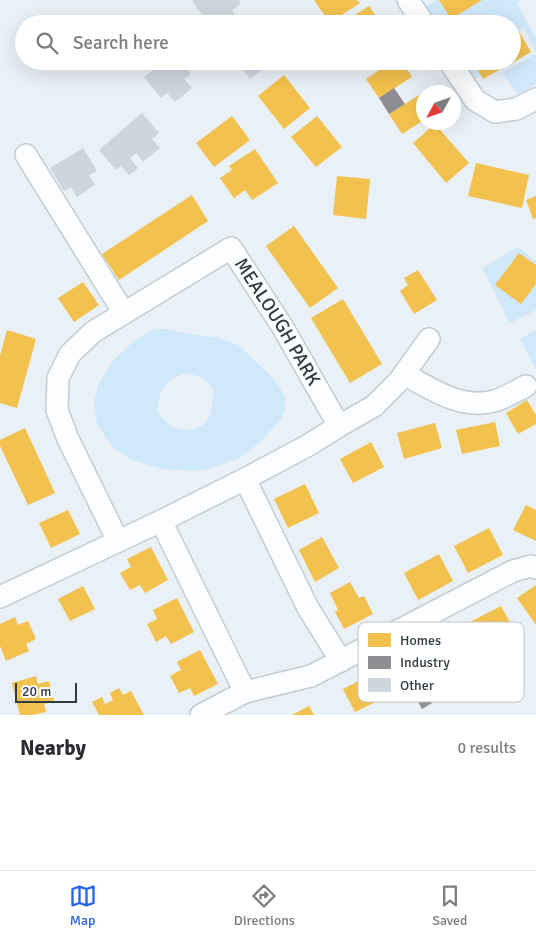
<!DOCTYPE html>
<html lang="en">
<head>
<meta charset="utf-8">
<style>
  body { margin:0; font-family:Signika,sans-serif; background:#f2f2f3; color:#2b2b33 }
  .compass { position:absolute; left:416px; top:85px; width:45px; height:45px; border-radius:50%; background:#fff; box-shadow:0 5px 20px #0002; rotate:230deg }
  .scale { position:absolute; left:15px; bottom:12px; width:62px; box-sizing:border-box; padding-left:5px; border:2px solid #303a41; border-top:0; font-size:14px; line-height:18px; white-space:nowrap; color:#303a41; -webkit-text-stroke:4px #fff; paint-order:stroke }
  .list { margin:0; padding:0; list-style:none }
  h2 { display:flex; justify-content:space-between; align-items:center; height:65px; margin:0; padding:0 20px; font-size:21px }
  h2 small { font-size:16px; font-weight:400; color:#7c7c81 }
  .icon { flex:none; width:28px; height:28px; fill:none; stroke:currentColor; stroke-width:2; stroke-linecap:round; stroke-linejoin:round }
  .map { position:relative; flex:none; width:536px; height:715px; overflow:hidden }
  .search { position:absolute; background:#fff; box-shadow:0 5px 20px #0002; left:15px; right:15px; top:15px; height:55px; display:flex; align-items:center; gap:12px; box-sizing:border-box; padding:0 18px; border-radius:28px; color:#7c7c81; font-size:19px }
  .sheet { height:155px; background:#fff }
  nav { display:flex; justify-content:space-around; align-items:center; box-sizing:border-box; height:70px; border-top:1px solid #e1e1e2; background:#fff; font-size:14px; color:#7c7c81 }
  nav a { display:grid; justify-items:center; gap:2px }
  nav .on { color:#2563eb }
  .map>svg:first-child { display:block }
  .green { fill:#cfe8fa; fill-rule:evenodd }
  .homes { fill:#f2c14e }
  .industry { fill:#8d8d92 }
  .building { fill:#ced6dd }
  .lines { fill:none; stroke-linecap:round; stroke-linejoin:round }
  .minor-casing { stroke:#c4ccd2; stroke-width:24 }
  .minor { stroke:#fcfdfe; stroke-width:21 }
  .labels { text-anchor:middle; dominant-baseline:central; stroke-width:5; stroke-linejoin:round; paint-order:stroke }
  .street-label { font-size:19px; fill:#303a41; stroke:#fff }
  .key { fill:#fff; stroke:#c1c4c6; stroke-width:1 }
  .key-label { font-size:14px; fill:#303a41 }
</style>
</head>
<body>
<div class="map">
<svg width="536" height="715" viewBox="0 0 536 715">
  <rect width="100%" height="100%" fill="#e9f0f6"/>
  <!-- green -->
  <g class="green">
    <path d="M436 0H439L451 19 482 0H521L517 2 528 24 536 38V53L524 27 512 34V24H435L425 7Z"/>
    <path d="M536 54V84L518 94 502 73Z"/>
    <path d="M460 61H473L481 76 473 80Z"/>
    <path d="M518 247 536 261V310L510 323 482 268Z"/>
    <path d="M155 329H166L194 335 216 337 238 345 272 377 285 396V408L281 419 261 441 238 459 204 470 193 471 164 469 132 460 112 447 97 424 94 402 98 385 112 362 135 340ZM187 373C201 376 206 379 214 390 213 398 212 411 209 417 201 434 178 433 165 421 163 419 160 415 158 412 158 391 165 378 187 373Z"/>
    <path d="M536 330V369L520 339Z"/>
  </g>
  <!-- homes -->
  <g class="homes">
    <path d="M314 0H357L360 3 328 24H313L325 16Z"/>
    <path d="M439 0H482L451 19Z"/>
    <path d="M369 6 381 24H341Z"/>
    <path d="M518 30 531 52 483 79 473 61H512V34Z"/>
    <path d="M393 61H402L412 77 379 98 366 79Z"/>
    <path d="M284 75 310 108 284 129 258 96Z"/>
    <path d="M424 92V120L402 134 389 114Z"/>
    <path d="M232 116 250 140 214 167 196 143Z"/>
    <path d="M317 116 342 147 316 167 291 137Z"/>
    <path d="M435 124 469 163 446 183 413 143Z"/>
    <path d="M255 149 278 183 252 200 245 190 234 198 220 178 232 170 229 166Z"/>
    <path d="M476 163 529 175 522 208 468 196Z"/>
    <path d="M337 176 370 179 366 219 333 215Z"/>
    <path d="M192 195 208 221 119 280 102 254Z"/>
    <path d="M536 196V218L533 219 526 200Z"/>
    <path d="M294 226 338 288 310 308 266 246Z"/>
    <path d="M519 253 536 265V284L521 304 495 285Z"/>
    <path d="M418 270 437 300 414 314 400 291 408 285 404 278Z"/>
    <path d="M83 282 99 305 74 322 58 298Z"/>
    <path d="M343 299 382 364 350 383 311 318Z"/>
    <path d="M7 330 36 339 17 408 0 403V356Z"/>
    <path d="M527 400 536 415V424L518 434 506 413Z"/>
    <path d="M495 422 500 446 462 454 456 430Z"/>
    <path d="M435 423 442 448 404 459 397 433Z"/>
    <path d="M25 428 55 493 28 505 0 446V440Z"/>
    <path d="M371 442 384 467 353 483 340 459Z"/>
    <path d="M305 484 319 513 288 528 274 499Z"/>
    <path d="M526 505 536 510V541L513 530Z"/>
    <path d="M68 510 80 534 51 548 39 523Z"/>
    <path d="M489 528 503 555 468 573 454 546Z"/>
    <path d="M322 537 339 568 315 582 299 550Z"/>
    <path d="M151 547 168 580 145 593 140 585 130 590 120 573 131 567 127 559Z"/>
    <path d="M439 554 453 581 418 600 404 573Z"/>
    <path d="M350 582 359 598 364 596 373 614 344 629 335 612 338 610 330 593Z"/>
    <path d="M536 585V625L517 598Z"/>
    <path d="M83 586 95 609 70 621 58 599Z"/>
    <path d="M177 598 194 632 171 644 166 636 156 642 147 624 157 619 153 610Z"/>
    <path d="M501 606 514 630 478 649 466 624Z"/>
    <path d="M15 617 18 625 28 621 36 639 26 644 29 651 6 661 0 646V624Z"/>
    <path d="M200 650 218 684 194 696 190 688 179 693 170 676 181 670 177 662Z"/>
    <path d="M372 674 384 698 355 712 343 689Z"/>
    <path d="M36 676 38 684 49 681 54 701 44 704 46 712 32 715H20L12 683Z"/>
    <path d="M119 688 123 695 131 691 144 715H99L92 702 102 697 105 704 113 700 110 693Z"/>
    <path d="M309 706 314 715H292Z"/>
  </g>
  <!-- industry -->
  <g class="industry">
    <path d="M394 88 405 104 389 114 379 98Z"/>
    <path d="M422 684 432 703 422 709 411 689Z"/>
  </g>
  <!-- building -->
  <g class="building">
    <path d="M194 0H239L241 4 232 10 237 17 227 24H209L192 1Z"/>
    <path d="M164 61H181L191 74 184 79 192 88 175 102 167 93 161 98 144 77Z"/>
    <path d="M236 61H270L271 63 250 79Z"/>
    <path d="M142 113 159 133 152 139 160 148 143 162 136 153 130 158 138 168 129 175 121 166 116 170 99 150Z"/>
    <path d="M83 148 97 171 89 175 95 185 77 197 71 187 64 191 50 168Z"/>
  </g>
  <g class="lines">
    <!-- minor casing -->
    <g class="minor-casing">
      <g id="minor">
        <path d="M408 0 424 24"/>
        <path d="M449 61 475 100 495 112 516 109 536 99"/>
        <path d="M26 155 124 313"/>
        <path d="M404 374C431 389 462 410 494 401 505 398 516 391 526 386"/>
        <path d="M245 479 308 608 341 661"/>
        <path d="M161 521 245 692"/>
        <path id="s1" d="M118 541 68 439 57 410 58 378 70 354 93 332 231 248 282 326 339 426"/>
        <path d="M0 597 161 521 245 479 307 446 339 426 374 406 399 381 429 339"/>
        <path d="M201 715 245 692 311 676 513 571 531 566 536 568"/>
      </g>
    </g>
    <!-- minor -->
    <use href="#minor" class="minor"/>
  </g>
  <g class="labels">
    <!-- street labels -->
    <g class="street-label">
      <text stroke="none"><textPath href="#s1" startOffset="484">MEALOUGH PARK</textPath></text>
    </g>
  </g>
  <!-- legend -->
  <rect x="358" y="622" width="166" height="80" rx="8" class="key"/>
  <rect x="368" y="633" width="23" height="14" fill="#f2c14e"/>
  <rect x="368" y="656" width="23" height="13" fill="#8d8d92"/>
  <rect x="368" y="678" width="23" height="14" fill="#ced6dd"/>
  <g class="key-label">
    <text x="400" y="645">Homes</text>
    <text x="400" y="667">Industry</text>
    <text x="400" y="690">Other</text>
  </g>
</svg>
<svg class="compass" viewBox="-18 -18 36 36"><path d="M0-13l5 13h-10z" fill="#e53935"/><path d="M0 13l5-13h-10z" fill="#7c7c81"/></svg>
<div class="scale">20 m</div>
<div class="search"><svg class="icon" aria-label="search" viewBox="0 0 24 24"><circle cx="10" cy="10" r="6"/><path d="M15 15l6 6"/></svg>Search here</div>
</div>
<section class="sheet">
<h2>Nearby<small>0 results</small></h2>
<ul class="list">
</ul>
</section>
<nav>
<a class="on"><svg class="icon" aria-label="map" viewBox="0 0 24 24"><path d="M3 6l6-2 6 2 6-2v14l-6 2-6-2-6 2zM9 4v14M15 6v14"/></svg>Map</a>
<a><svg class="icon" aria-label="directions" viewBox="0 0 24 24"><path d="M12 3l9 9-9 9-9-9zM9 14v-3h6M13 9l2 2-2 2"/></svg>Directions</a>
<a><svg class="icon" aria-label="saved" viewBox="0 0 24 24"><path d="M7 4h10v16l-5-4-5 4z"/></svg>Saved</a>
</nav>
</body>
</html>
